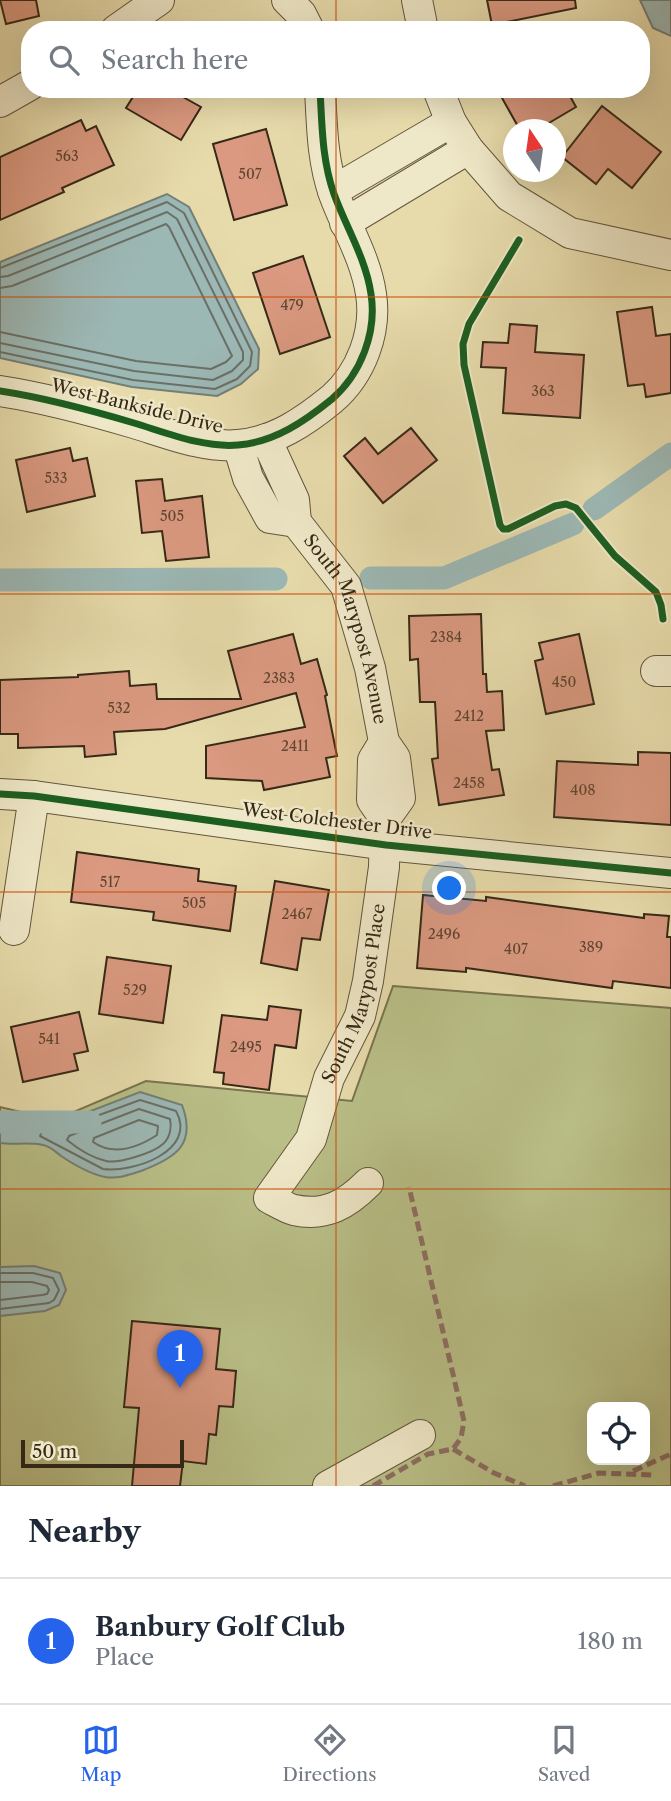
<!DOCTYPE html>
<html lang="en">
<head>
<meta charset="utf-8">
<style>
  body { margin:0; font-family:"Libre Caslon Text",serif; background:#f6f6f7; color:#1f2937 }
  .controls { position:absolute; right:21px; bottom:21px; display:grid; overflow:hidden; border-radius:14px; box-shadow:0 7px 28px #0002 }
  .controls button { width:63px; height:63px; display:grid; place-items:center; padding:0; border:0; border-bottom:2px solid #e0e1e3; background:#fff; color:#1f2937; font:35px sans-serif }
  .compass { position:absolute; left:503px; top:119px; width:63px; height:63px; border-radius:50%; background:#fff; box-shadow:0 7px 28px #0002; rotate:347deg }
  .scale { position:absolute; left:21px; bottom:18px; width:163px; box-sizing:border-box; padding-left:7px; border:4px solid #372917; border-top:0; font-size:19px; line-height:24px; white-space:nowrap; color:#372917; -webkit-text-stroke:5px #efe8c8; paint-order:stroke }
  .you { position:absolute; left:450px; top:889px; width:24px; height:24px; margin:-18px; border:5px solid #fff; border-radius:50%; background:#1a73e8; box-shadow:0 0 0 10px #1a73e833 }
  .badge { display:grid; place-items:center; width:46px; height:46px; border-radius:50%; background:#2563eb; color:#fff; font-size:23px; font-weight:700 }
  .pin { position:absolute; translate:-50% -58px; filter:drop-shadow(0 2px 4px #0008) }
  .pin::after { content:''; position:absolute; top:37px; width:24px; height:21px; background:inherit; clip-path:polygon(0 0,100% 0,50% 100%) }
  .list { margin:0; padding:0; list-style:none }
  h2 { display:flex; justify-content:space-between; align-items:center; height:91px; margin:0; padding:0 28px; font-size:30px }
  h2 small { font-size:23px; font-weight:400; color:#747a83 }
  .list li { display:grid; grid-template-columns:46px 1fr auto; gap:21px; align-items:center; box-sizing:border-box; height:126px; padding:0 28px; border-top:2px solid #e0e1e3 }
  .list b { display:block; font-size:26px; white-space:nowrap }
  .list p { margin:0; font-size:23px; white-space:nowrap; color:#747a83 }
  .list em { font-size:23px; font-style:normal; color:#747a83 }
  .icon { flex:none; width:38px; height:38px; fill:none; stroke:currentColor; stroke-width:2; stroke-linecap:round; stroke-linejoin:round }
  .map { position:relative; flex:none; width:671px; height:1486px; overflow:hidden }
  .search { position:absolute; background:#fff; box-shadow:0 7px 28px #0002; left:21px; right:21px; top:21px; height:77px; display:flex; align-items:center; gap:18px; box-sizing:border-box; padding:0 24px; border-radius:28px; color:#747a83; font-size:26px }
  .sheet { height:217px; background:#fff }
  nav { display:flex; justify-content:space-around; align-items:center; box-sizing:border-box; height:98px; border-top:2px solid #e0e1e3; background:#fff; font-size:19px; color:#747a83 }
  nav a { display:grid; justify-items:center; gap:4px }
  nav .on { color:#2563eb }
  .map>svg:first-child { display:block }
  .green { fill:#b9bf87; stroke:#78744f; stroke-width:2; fill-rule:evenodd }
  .water { fill:#9cb8b5; stroke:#747f76; stroke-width:2 }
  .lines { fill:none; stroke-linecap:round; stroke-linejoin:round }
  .shore { stroke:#6a7066; stroke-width:2 }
  .canal { stroke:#9cb8b5; stroke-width:23 }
  .building { fill:#da9980; stroke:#372917; stroke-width:2 }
  .minor-casing { stroke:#63563c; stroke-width:32 }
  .minor { stroke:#efe8c8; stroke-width:30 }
  .quiet { stroke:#8d6e63; stroke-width:5; stroke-dasharray:10 5; stroke-linecap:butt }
  .cycleway-casing { stroke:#efe8c8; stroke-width:11 }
  .cycleway { stroke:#1b5e20; stroke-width:7 }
  .grid { fill:none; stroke:#cd520e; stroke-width:2; stroke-opacity:0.55 }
  .labels { text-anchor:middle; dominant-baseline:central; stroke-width:5; stroke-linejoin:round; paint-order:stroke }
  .number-label { font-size:14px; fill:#604531 }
  .street-label { font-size:18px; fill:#372917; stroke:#efe8c8 }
</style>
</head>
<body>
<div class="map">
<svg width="671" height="1486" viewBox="0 0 671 1486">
  <rect width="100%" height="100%" fill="#e7dbab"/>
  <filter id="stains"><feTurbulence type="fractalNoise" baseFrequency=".00286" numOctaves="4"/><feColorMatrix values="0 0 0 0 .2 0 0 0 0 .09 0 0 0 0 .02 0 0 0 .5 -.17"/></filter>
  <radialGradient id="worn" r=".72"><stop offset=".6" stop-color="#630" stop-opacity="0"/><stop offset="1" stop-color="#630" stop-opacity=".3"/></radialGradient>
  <!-- green -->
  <path class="green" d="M393 986 671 1008V1486H0V1107L55 1120 146 1081 352 1101ZM592 1407H645V1460H592Z"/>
  <!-- water -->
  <g class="water">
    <path d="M640 0H671V36L653 28Z"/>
    <path d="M167 194 189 207 259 349 258 369 241 384 217 396 132 387 0 358V262Z"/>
    <path d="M140 1092 182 1105C197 1145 175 1158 141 1171 129 1175 118 1179 105 1177 90 1174 73 1164 61 1156 56 1152 50 1146 43 1145 29 1142 14 1145 0 1143V1119L34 1125 62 1122Z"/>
    <path d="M34 1266 60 1273 66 1290 59 1305 45 1311 0 1316V1267Z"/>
  </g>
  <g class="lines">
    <!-- shore -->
    <g class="shore">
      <path d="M0 268 167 202 184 213 252 352 250 366 237 379 215 389 133 380 0 352"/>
      <path d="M0 277 8 276 167 212 177 219 243 352V360L232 371 213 380 134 371 0 343"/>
      <path d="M0 288 12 286 166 224 169 227 232 356 226 362 211 369 136 361 0 332"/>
      <path d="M140 1100 176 1111C198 1151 133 1173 103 1169L40 1136 42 1131 64 1128Z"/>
      <path d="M139 1109 170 1119C172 1127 170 1138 163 1144 153 1153 118 1164 106 1161 93 1158 78 1149 67 1140L69 1136Z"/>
      <path d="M139 1120 158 1126 157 1135C137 1148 113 1156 93 1142L94 1138Z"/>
      <path d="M0 1273H33L53 1278 59 1290 54 1300 49 1303 0 1309"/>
      <path d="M0 1282H32L47 1286 49 1290 47 1294 42 1295 0 1300"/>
    </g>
    <!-- canal -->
    <g class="canal">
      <path d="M594 509 671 454"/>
      <path d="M371 578H444L573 524"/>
      <path d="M0 580 276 579"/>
      <path d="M0 1122H90"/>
    </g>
  </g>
  <!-- building -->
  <g class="building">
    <path d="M0 0H36L39 16 6 24Z"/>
    <path d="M487 0H575L576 8 492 25Z"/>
    <path d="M138 89H188L183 97 201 107 181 140 126 108Z"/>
    <path d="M497 89H566L576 107 537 130H520Z"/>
    <path d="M602 106 661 152 632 188 608 169 596 184 562 157Z"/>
    <path d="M81 120 86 131 96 126 114 165 62 188 64 192 0 220V157Z"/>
    <path d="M266 129 287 205 234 220 213 144Z"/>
    <path d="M303 256 330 337 280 354 253 273Z"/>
    <path d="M652 307 656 336 671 334V393L646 397 644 384 628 386 617 312Z"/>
    <path d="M510 324 537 326 535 352 584 355 580 418 503 413 506 368 481 367 483 342 508 343Z"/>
    <path d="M411 428 437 460 383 503 344 456 365 438 378 454Z"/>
    <path d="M70 448 73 461 87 458 95 496 27 512 16 460Z"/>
    <path d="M162 479 165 501 202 496 209 557 166 561 162 531 142 533 136 481Z"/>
    <path d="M481 614 483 674H486L487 692 502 691 504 730 486 731 492 770 499 769 504 795 439 805 432 759 438 758 435 702H420L418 659 410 660 409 616Z"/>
    <path d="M293 634 301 664 317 659 327 695 325 696 337 756 326 758 330 777 264 790 262 781 206 778V746L305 727 296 693 165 729 114 732 116 754 85 757 84 746 18 748V734H0V680L78 677V675L129 671 130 686 156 684 157 699H241L228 651Z"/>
    <path d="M579 634 594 704 546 714 535 661 543 659 539 643Z"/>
    <path d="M638 752 671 753V825L554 817 557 761 638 765Z"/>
    <path d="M77 852 199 869 198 881 236 886 230 931 153 920 154 912 71 902Z"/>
    <path d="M275 881 329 890 320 940 302 938 297 970 261 963Z"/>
    <path d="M423 895 486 901V897L644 918V914L669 916 667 937H671V988L613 981 612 988 466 968V972L417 968Z"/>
    <path d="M107 957 171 966 163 1023 99 1014Z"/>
    <path d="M269 1006 301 1010 296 1048 275 1045 269 1090 223 1084 224 1073 214 1072 222 1015 267 1020Z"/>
    <path d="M79 1012 88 1051 74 1054 78 1070 23 1082 11 1027Z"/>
    <path d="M132 1321 220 1329 216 1369 236 1371 233 1407 219 1406 216 1435 209 1434 206 1464 183 1461 180 1486H132L139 1408 124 1407Z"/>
  </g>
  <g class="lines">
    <!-- minor casing -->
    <g class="minor-casing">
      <g id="minor">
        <path d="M287 0 301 14 309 30"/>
        <path d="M417 0 423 30"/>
        <path d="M116 30 159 0"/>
        <path d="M438 89 451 122 468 149 509 196 570 233 671 255"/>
        <path d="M0 102 30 85"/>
        <path d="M333 191 451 122"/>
        <path d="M345 223 468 149"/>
        <path d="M0 391C46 398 90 410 134 423 167 433 204 448 238 445 275 442 305 421 332 399 361 374 377 332 371 294 366 259 346 227 334 194 322 160 322 125 320 89"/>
        <path d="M238 445 248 478 270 518 296 522 294 500 266 439"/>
        <path id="s1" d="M296 522 346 586 370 668 384 742 395 758 400 798 385 819 372 800 373 760 384 742"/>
        <path d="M656 671H671"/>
        <path d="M0 794 34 796 386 845 671 873"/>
        <path d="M14 930 34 796"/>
        <path id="s2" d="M368 1183C347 1204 326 1217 294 1210 286 1208 277 1202 269 1198L311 1139 329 1078 360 1016 368 981 384 867 385 819"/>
        <path d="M328 1486 420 1435"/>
      </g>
    </g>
    <!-- minor -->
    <use href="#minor" class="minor"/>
    <!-- quiet -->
    <g class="quiet">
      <path d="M453 1449 494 1473 525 1486"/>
      <path d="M633 1471 671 1454"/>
      <path d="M373 1486 428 1454 453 1449 461 1438 464 1421 409 1187"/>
      <path d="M553 1486 599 1473 653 1475"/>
    </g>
    <!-- cycleway casing -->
    <g class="cycleway-casing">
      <g id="cycleway">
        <path d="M519 240 469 324 463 344 464 365 500 525 503 529H508L555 506 566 504 576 508 615 556 656 592 661 605 663 619"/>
        <path d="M0 391C46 398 90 410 134 423 167 433 204 448 238 445 275 442 305 421 332 399 361 374 377 332 371 294 366 259 346 227 334 194 322 160 322 125 320 89"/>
        <path d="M0 794 34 796 386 845 671 873"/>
      </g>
    </g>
    <!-- cycleway -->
    <use href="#cycleway" class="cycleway"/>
  </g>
  <!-- grid -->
  <path class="grid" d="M336 0V30M336 89V1486M0 297H671M0 594H671M0 892H671M0 1189H671"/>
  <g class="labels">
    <!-- number labels -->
    <g class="number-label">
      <text x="67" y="156">563</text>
      <text x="250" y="174">507</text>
      <text x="292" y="305">479</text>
      <text x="543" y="391">363</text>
      <text x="56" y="478">533</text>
      <text x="172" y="516">505</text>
      <text x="446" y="637">2384</text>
      <text x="279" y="678">2383</text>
      <text x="564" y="682">450</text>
      <text x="119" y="708">532</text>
      <text x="469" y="716">2412</text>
      <text x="295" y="746">2411</text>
      <text x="469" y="783">2458</text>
      <text x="583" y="790">408</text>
      <text x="110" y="882">517</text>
      <text x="194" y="903">505</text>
      <text x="297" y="914">2467</text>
      <text x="444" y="934">2496</text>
      <text x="591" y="947">389</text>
      <text x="516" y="949">407</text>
      <text x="135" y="990">529</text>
      <text x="49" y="1039">541</text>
      <text x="246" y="1047">2495</text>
    </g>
    <!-- street labels -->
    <g class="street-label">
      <text transform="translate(137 406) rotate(14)">West Bankside Drive</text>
      <text stroke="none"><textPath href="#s1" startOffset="121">South Marypost Avenue</textPath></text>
      <text transform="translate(337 821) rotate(7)">West Colchester Drive</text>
      <text stroke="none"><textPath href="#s2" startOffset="336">South Marypost Place</textPath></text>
    </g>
  </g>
  <rect width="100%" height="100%" filter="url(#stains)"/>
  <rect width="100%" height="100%" fill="url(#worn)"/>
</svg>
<div class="controls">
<button><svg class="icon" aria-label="locate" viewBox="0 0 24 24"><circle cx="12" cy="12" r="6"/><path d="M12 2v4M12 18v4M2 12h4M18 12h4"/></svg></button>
</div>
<svg class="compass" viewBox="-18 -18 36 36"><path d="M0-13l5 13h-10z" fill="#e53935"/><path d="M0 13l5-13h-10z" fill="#747a83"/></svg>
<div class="scale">50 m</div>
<div class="you"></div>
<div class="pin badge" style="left:180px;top:1388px">1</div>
<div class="search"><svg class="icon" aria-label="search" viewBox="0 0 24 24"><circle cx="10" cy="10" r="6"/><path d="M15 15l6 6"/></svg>Search here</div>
</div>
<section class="sheet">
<h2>Nearby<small></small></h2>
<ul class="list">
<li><span class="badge">1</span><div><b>Banbury Golf Club</b><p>Place</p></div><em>180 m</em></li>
</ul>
</section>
<nav>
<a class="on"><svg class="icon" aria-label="map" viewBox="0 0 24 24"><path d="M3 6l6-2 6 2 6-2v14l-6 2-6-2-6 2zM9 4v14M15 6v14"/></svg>Map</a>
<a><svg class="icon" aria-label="directions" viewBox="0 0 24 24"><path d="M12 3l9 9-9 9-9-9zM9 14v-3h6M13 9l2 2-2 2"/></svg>Directions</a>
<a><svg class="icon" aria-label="saved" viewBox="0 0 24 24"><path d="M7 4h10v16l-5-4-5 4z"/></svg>Saved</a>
</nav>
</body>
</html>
